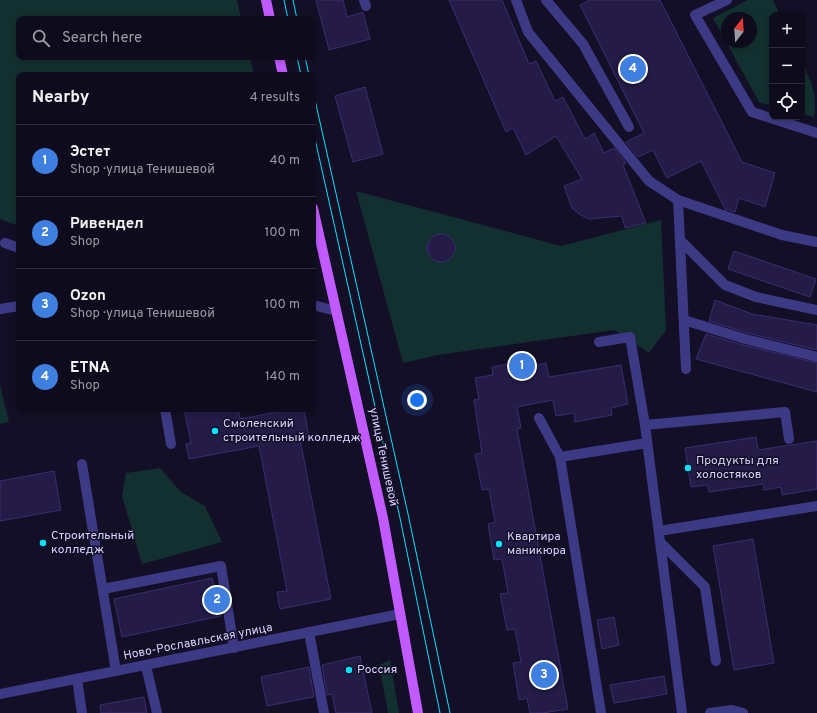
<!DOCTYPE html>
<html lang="en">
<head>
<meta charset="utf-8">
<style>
  body { margin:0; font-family:Overpass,sans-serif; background:#171425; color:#f1f3f6 }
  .controls { position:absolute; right:12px; top:12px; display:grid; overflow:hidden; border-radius:8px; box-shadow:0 2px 6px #0003 }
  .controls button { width:36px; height:36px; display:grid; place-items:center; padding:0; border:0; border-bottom:1px solid #2e2b3b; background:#0e0b1c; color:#f1f3f6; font:20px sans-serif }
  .compass { position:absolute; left:721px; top:12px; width:36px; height:36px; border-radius:50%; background:#0e0b1c; box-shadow:0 2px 6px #0003; rotate:17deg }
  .you { position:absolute; left:417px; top:400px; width:14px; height:14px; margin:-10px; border:3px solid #fff; border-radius:50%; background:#1a73e8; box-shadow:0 0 0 6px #1a73e833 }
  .badge { display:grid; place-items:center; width:26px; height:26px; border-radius:50%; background:#00e5ff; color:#fff; font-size:13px; font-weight:700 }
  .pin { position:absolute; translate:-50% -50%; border:2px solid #fff; box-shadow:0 1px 4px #0006 }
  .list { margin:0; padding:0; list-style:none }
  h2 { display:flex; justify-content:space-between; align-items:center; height:52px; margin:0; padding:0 16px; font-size:17px }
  h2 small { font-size:13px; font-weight:400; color:#9b9ba3 }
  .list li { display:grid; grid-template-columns:26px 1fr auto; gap:12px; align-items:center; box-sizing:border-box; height:72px; padding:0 16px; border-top:1px solid #2e2b3b }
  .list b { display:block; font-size:15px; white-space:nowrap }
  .list p { margin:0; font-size:13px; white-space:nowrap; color:#9b9ba3 }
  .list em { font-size:13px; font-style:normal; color:#9b9ba3 }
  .icon { flex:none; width:22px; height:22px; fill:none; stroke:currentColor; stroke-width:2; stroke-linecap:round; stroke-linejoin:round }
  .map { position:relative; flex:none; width:817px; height:713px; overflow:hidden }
  .search { position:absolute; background:#0e0b1c; box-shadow:0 2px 6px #0003; left:16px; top:16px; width:300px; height:44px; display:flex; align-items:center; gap:10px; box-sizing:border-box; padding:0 14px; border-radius:8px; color:#9b9ba3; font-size:15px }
  .panel { position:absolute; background:#0e0b1c; box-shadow:0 2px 6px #0003; left:16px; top:72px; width:300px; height:340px; border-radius:8px }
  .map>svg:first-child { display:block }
  .green { fill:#12302f; fill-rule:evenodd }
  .building { fill:#241b47; stroke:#3b2d73 }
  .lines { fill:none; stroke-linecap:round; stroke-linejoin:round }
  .minor { stroke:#3d3a85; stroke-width:10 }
  .major { stroke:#c25bff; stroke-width:10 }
  .tram { stroke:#00e5ff; stroke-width:1 }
  .poi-dot { fill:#00e5ff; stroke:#130f26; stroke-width:1.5 }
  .labels { text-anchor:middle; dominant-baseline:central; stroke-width:3; stroke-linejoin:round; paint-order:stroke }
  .poi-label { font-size:12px; fill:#d9d4ff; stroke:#130f26; text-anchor:start }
  .street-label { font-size:12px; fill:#d9d4ff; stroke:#130f26 }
</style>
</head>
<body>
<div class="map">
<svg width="817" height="713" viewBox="0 0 817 713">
  <rect width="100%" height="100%" fill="#130f26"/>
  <!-- green -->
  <g class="green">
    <path d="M0 0H237L241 19H19V57H250L254 75H19V226L0 219Z"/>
    <path d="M748 0H773L780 15H772V106L759 102 713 18ZM727 18H751V42H727Z"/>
    <path d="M802 62C812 83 817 94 814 117L802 114Z"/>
    <path d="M356 191 561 246 661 220 666 330 649 353 614 330 438 355 403 363Z"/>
    <path d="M0 385 9 422 0 424Z"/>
    <path d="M160 468 181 492 205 506 222 542 142 564 122 496 126 473Z"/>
    <path d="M390 660 399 713H388L379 665Z"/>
  </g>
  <!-- building -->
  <g class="building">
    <path d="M316 0H343L347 17 363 12 370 39 329 50Z"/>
    <path d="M449 0H502L529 64 536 61 555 101 563 97 585 139 594 133 604 153 614 148 626 163 623 165 646 223 625 228 622 216 589 219 579 214 572 208 564 186 582 179 556 136 526 155 513 128 506 132Z"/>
    <path d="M590 0H660L742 162 775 173 765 207 739 198 735 212 725 209 701 161 667 178 653 150 638 157 626 142 644 133 580 5Z"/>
    <path d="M365 87 383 154 353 162 335 96Z"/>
    <circle cx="441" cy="248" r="14"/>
    <path d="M734 251 816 279 810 297 728 269Z"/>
    <path d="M715 300 752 314 817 325V350L747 333 709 321Z"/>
    <path d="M706 334 743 345 817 363V392L696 359Z"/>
    <path d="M528 360 530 366 546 363 549 377 621 365 628 404 611 408 612 415 575 422 574 413 556 416 553 400 517 407 521 428 517 429 568 709 543 713H530L527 698 519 700 513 663 521 662 515 629 507 630 500 594 508 593 502 559 494 560 488 524 495 522 489 489 482 490 475 454 482 453 474 400 479 399 475 378 493 375 492 367Z"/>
    <path d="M184 409H238L240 419 293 409H304L309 437 300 439 331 599 280 609 277 592 287 591 259 446 189 459 186 444 191 443Z"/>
    <path d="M756 437 758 450 817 441V489L782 495 781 487 764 490 763 484 709 492 708 485 691 487 685 448Z"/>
    <path d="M54 471 61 510 0 521V481Z"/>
    <path d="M753 539 774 663 734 670 713 546Z"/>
    <path d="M212 578 221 616 122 637 114 599Z"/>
    <path d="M614 617 619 645 602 649 597 620Z"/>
    <path d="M360 656 372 713H336L332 694 327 695 322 665Z"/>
    <path d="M309 667 314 697 267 706 261 677Z"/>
    <path d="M664 676 667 694 614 703 610 685Z"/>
    <path d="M144 697 147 713H101L100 705Z"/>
  </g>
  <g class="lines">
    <!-- minor -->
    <g class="minor">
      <path d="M364 0 366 6"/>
      <path d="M516 0 528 32 649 181 678 200 782 235 817 242"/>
      <path d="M546 0 583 44 629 127"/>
      <path d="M727 0 695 15 752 112 817 133"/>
      <path d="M678 200 686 369"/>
      <path d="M681 241 725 285 756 297 817 310"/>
      <path d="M5 243 19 248"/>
      <path d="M313 305 336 311"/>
      <path d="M0 309 19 306"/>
      <path d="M684 320 745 339 817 357"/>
      <path d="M599 342 630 337 645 425"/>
      <path d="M165 409 171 444"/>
      <path d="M539 418 560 457 601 713"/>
      <path d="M560 457 647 443"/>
      <path d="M82 464 116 671"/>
      <path d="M659 531 817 506"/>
      <path d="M660 542 705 587 716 661"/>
      <path d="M103 589 221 566 234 648"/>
      <path d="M309 632 324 713"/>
      <path d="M146 666 157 713"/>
      <path d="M77 679 82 713"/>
      <path d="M0 694 400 614"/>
      <path d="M682 713 645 425 785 412 789 439"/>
      <path d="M710 713 732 710 743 713"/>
    </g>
    <!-- major -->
    <g class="major">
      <path d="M266 0 270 19"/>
      <path d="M279 57 283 75"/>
      <path d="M313 208 383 518 418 713"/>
    </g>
    <!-- tram -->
    <g class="tram">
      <path d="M284 0 288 19"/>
      <path d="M293 0 297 19"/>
      <path d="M297 57 301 75"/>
      <path d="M305 57 309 75"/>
      <path d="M313 91 408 514 450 713"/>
      <path d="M313 130 400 518 440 713"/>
    </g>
  </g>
  <!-- markers -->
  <g class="poi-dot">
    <circle cx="215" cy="431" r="4"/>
    <circle cx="688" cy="468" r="4"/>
    <circle cx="43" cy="543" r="4"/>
    <circle cx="499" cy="544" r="4"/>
    <circle cx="349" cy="670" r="4"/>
  </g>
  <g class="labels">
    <!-- poi labels -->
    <g class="poi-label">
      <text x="223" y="424">Смоленский<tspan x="223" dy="14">строительный колледж</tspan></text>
      <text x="696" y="461">Продукты для<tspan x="696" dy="14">холостяков</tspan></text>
      <text x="51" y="536">Строительный<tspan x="51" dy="14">колледж</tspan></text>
      <text x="507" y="537">Квартира<tspan x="507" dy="14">маникюра</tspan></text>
      <text x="357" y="670">Россия</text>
    </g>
    <!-- street labels -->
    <g class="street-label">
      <text transform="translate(383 457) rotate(78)">улица Тенишевой</text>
      <text transform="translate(198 642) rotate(-11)">Ново-Рославльская улица</text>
    </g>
  </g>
</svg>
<div class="controls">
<button>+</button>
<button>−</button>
<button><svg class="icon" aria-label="locate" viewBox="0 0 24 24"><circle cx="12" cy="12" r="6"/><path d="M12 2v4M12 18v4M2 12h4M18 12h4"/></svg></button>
</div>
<svg class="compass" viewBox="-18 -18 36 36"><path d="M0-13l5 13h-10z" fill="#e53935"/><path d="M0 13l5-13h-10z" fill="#9b9ba3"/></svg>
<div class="you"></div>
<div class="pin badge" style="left:522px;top:366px;background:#3f7fe0">1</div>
<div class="pin badge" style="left:217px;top:600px;background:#3f7fe0">2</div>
<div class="pin badge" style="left:544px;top:675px;background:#3f7fe0">3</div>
<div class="pin badge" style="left:633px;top:69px;background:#3f7fe0">4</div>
<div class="search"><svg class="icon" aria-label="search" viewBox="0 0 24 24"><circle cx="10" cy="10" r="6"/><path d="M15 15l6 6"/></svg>Search here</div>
<section class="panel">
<h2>Nearby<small>4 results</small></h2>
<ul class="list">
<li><span class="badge" style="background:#3f7fe0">1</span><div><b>Эстет</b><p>Shop · улица Тенишевой</p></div><em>40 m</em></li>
<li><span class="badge" style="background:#3f7fe0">2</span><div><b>Ривендел</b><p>Shop</p></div><em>100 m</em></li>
<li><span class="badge" style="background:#3f7fe0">3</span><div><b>Ozon</b><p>Shop · улица Тенишевой</p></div><em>100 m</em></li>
<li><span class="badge" style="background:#3f7fe0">4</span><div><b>ETNA</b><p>Shop</p></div><em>140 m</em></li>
</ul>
</section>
</div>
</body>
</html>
